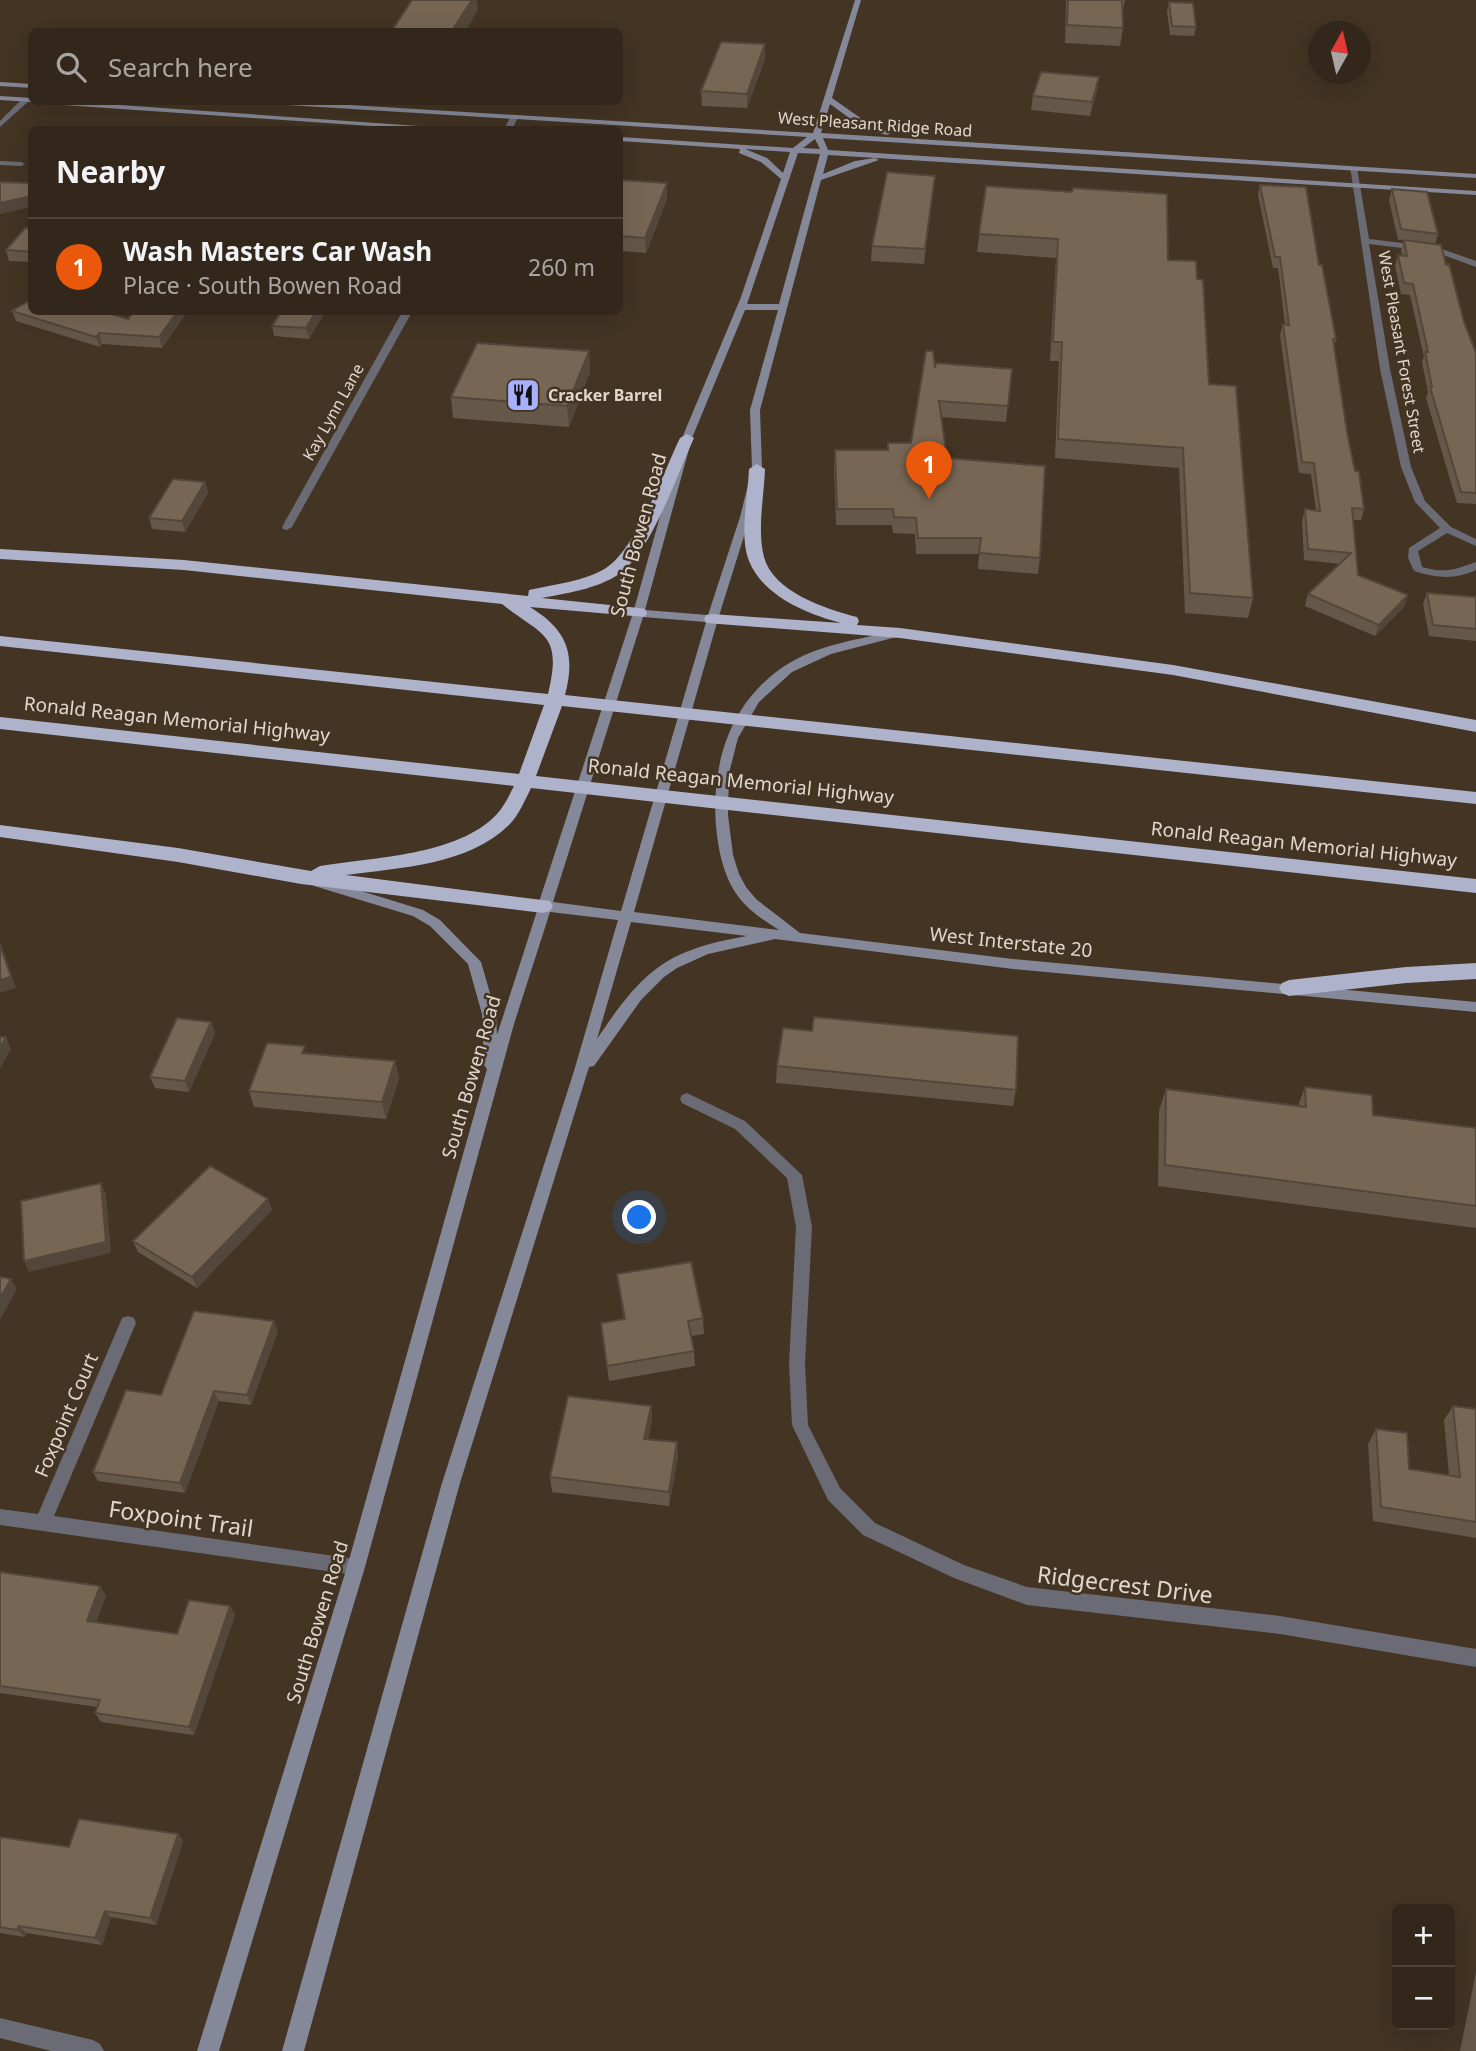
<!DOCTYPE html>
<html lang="en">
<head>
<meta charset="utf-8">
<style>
  body { margin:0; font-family:"Noto Sans",sans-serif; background:#3d3327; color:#f1f3f6 }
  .controls { position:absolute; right:21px; bottom:21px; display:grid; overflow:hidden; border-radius:10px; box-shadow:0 7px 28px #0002 }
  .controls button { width:63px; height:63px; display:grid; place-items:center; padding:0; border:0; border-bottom:2px solid #4d4439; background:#32271a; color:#f1f3f6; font:35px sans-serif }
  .compass { position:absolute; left:1308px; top:21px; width:63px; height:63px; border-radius:50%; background:#32271a; box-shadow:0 7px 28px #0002; rotate:8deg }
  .you { position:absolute; left:640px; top:1218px; width:24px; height:24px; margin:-18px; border:5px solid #fff; border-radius:50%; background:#1a73e8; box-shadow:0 0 0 10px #1a73e833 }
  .badge { display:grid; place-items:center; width:46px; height:46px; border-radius:50%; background:#ea580c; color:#fff; font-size:23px; font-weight:700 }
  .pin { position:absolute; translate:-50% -58px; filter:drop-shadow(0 2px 4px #0008) }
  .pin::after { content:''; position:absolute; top:37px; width:24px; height:21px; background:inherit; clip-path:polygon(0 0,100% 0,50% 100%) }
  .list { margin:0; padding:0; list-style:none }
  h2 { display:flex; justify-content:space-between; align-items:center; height:91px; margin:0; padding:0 28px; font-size:30px }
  h2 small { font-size:23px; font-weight:400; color:#a8a5a2 }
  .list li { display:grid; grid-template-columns:46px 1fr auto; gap:21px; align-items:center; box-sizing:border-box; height:98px; padding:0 28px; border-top:2px solid #4d4439 }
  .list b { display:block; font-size:26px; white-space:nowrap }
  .list p { margin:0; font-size:23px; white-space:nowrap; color:#a8a5a2 }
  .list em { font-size:23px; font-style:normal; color:#a8a5a2 }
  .icon { flex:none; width:38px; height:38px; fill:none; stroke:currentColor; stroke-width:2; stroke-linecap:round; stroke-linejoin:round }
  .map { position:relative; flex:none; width:1476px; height:2051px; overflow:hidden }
  .search { position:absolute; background:#32271a; box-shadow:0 7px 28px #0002; left:28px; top:28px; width:595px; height:77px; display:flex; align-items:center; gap:18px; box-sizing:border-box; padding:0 24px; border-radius:10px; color:#a8a5a2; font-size:26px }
  .panel { position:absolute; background:#32271a; box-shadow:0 7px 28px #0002; left:28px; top:126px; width:595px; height:189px; border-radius:10px }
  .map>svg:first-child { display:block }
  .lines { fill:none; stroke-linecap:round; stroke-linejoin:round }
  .street { fill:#6a6b75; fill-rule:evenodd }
  .secondary { fill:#858898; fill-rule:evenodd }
  .highway { fill:#aeb2ca; fill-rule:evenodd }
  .wall { fill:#665848 }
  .shaded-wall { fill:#53473b }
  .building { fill:#776654; stroke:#53473b; stroke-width:2 }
  .labels { text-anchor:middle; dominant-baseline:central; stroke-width:5; stroke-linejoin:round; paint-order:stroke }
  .far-street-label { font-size:16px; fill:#e1d7cd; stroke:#433423 }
  .far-poi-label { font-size:16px; font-weight:bold; fill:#e1d7cd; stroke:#433423; text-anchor:start }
  .street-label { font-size:19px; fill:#e1d7cd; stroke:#433423 }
  .near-street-label { font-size:23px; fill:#e1d7cd; stroke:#433423 }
</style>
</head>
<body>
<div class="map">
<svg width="1476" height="2051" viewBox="0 0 1476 2051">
  <rect width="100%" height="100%" fill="#433423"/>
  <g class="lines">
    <!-- street -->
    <g class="street">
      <path d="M23 98 30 100 0 127V121Z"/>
      <path d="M511 115 518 117 512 130H504Z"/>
      <path d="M0 161 21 162 25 164 21 166 0 165Z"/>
      <path d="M1350 166 1357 168 1369 239 1436 247 1476 261V267L1435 252 1369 244 1390 369 1411 467 1425 501 1451 527 1476 539V546L1447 533 1418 551 1422 567C1446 574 1455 569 1476 562V570C1455 580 1436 578 1414 571L1408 558 1409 548 1440 528 1415 502 1401 467 1380 369Z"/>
      <path d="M402 312H412L292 527 287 530 283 529 282 527Z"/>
      <path d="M687 1093 745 1121 802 1175 812 1227 805 1364 808 1425 840 1488 875 1523 964 1565 1027 1587 1280 1616 1476 1649V1667L1280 1634 1027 1605 954 1578 863 1535 828 1500 792 1425 789 1364 796 1227 787 1178 735 1129 682 1103 680 1099 682 1095Z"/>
      <path d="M128 1316 134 1318 136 1323 54 1516 356 1559 362 1561 365 1567 362 1573 356 1575 0 1525V1509L38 1514 120 1323 122 1318Z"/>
      <path d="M0 2018 93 2040 100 2044 104 2051H51L0 2038Z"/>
    </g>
    <!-- secondary -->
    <g class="secondary">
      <path d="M855 0H861L832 98 869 124 891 133 887 135 863 128 830 104 821 133 1476 174V178L823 138 828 150 1476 191V195L828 155 823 174 855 161 875 158 879 160 821 180 760 410 762 469 750 517 718 619 634 912 779 930C763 920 746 909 735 892 723 873 718 849 716 826 711 764 730 703 783 667 817 644 862 639 900 630L906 633 904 635 831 654 792 672 759 702 738 738 729 773 728 815 733 855 739 874 746 887 756 899 800 933 1013 959 1476 1002V1012L1013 969 775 939 708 954 677 968 664 977 641 1000 594 1066 589 1067 460 1483 304 2051H282L442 1483 574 1071 618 920 550 912 514 1024 365 1567 219 2051H197L347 1567 487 1069 484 1065 482 1014 468 964 430 926 413 916 314 886 312 883 319 878 423 910 440 920 481 962 496 1014 497 1035 538 908 536 906 539 902 633 613 682 438 741 297 781 179 761 162 739 153 740 149 620 141V137L793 148 807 137 271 104 267 102H300L813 133ZM815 139 820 149 803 148ZM745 149 790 152 783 173 767 158ZM798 153 820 154 779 304H747ZM745 310H778L750 410 752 469 740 517 708 615 645 610 692 438ZM643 617 706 622 621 911 553 902ZM631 922 747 936C665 950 643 971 597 1039Z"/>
      <path d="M0 82 32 84V88L0 86Z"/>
      <path d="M0 96 32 98V102H35H32L0 100Z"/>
      <path d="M45 102H76L476 130H429L49 104Z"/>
    </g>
    <!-- highway -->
    <g class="highway">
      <path d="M687 434 694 438C677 475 651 552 619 574 597 589 567 593 542 598L639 608 645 609 647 613 645 617 530 607C567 630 576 653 565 695L1476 792V804L562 706 536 776 1476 879V893L531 788C525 800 519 815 509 825 469 865 398 868 346 875L550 901 553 906 550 911 543 913 301 884 178 862 0 837V825L178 848 311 871 320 866C373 857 458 856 497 814 504 806 509 796 514 786L0 729V717L519 774 544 705 0 646V636L548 694C563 632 542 636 502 604L184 570 0 559V549L184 560 528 596 529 590C555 584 583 582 606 568 636 549 664 471 680 438Z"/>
      <path d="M757 464 765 469C764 497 757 529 764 557 773 592 826 609 857 617L859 621 857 625 900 628 1173 665 1476 720V732L1173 675 900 638 706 623 704 619 706 615 712 614 841 623C807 614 763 596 749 561 739 535 748 497 749 469Z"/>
      <path d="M1476 963V979L1406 983 1289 996 1282 993 1279 988 1282 983 1289 980 1406 967Z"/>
    </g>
  </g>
  <!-- wall -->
  <g class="wall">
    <path d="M1066 0H1125L1123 10H1122L1123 28 1120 46 1065 43Z"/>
    <path d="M1169 2 1196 27 1194 36 1170 35 1167 12Z"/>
    <path d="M765 44V59L747 108 702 106 701 91Z"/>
    <path d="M1099 77 1097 91 1090 116 1031 110 1033 96Z"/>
    <path d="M620 180 667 199 646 253 620 251Z"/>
    <path d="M1260 185 1319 265 1336 339 1334 348 1347 432 1355 471 1364 509 1361 520H1353L1358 575 1404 607 1375 636 1305 606 1308 594 1340 564 1304 560 1302 521 1305 509 1316 510 1311 474 1299 473 1280 335 1283 324H1285L1278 268H1273L1258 195Z"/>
    <path d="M986 186 1168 260 1197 279 1209 384 1253 598 1248 618 1185 613 1179 468 1055 458 1059 361H1050L1056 258 977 252Z"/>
    <path d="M1392 189 1438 234 1435 244 1446 265 1464 322 1476 353V504L1457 503 1426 398 1428 392 1422 362 1424 357 1410 295 1401 294 1395 266 1398 255H1402L1401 250 1404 240H1398L1389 200Z"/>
    <path d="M933 191 924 264 871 261 872 246Z"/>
    <path d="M32 228V262L9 261 6 250Z"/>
    <path d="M12 311 128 319 133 312H187L162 348 102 344 100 347 16 321Z"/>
    <path d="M325 312 309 339 274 336 272 326Z"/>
    <path d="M589 351 590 372 569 427 453 418 451 397Z"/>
    <path d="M935 368 1012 369 1006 422 941 417 947 458 1040 558 1038 574 978 569 979 554H916L915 534 893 533 892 525H836L834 466 835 450H887L888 443H911Z"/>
    <path d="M205 482 208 493 185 532 152 529 149 518Z"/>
    <path d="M1427 593 1476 597V641L1429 636 1423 604Z"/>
    <path d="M211 1022 215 1033 189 1092 155 1088 150 1077Z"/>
    <path d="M395 1061 399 1078 386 1119 254 1107 249 1091Z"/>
    <path d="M777 1066 1016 1090 1013 1106 776 1083Z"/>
    <path d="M1305 1087 1373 1115 1476 1128V1228L1158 1186 1159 1111 1166 1089 1298 1106Z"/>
    <path d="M268 1199 272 1210 197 1288 138 1252 133 1241Z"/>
    <path d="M617 1274 703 1318 704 1334 691 1336 694 1351 695 1366 609 1381 601 1323 624 1320Z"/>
    <path d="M278 1331 251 1405 219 1401 185 1493 98 1481 93 1472 161 1395Z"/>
    <path d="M651 1406 652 1420 648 1439 677 1442 678 1457 669 1506 552 1492 550 1477Z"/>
    <path d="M1453 1406 1476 1409V1538L1373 1521 1368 1444 1376 1429 1409 1469 1449 1475 1444 1420Z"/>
    <path d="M0 1572 106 1596 96 1622 177 1634 230 1606 235 1615 194 1735 101 1722 95 1713 97 1707 0 1693Z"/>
    <path d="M178 1834 183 1841 156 1925 111 1917 102 1945 26 1933 25 1937 0 1933V1837L69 1847Z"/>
    <path d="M1476 1972V2051H1460Z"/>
  </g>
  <!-- shaded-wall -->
  <g class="shaded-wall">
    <path d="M472 0H477L478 10 465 32H451Z"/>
    <path d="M765 44V59L747 108V94Z"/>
    <path d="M1099 77 1097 91 1090 116 1092 102Z"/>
    <path d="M935 176 933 191 924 264 925 249Z"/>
    <path d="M667 183V199L646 253 645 238Z"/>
    <path d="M32 196V207L0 214V203Z"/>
    <path d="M177 312H187L162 348 159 337Z"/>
    <path d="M316 312H325L309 339 306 328Z"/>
    <path d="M99 333 102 344 100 347 96 337Z"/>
    <path d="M589 351 590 372 569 427 567 406Z"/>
    <path d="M205 482 208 493 185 532 182 521Z"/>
    <path d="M1408 595 1404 607 1375 636 1379 625Z"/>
    <path d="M0 941 16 988 0 993Z"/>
    <path d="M211 1022 215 1033 189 1092 185 1081Z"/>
    <path d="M6 1037 11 1049 0 1069V1048Z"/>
    <path d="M395 1061 399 1078 386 1119 382 1102Z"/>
    <path d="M101 1183 106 1194 111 1253 29 1272 24 1261Z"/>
    <path d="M268 1199 272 1210 197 1288 192 1277Z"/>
    <path d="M11 1279 17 1289 0 1320V1298Z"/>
    <path d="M274 1321 278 1331 251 1405 247 1395Z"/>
    <path d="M214 1391 219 1401 185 1493 180 1483Z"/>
    <path d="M651 1406 652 1420 646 1453 644 1439Z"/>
    <path d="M677 1442 678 1457 669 1506V1492Z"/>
    <path d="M100 1586 106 1596 93 1630 87 1621Z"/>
    <path d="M230 1606 235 1615 194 1735 189 1727Z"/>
    <path d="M178 1834 183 1841 156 1925 150 1918Z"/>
    <path d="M105 1911 111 1917 102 1945 95 1938Z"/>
    <path d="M19 1926 26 1933 25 1937 17 1930Z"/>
  </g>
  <!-- building -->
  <g class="building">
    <path d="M412 0H472L451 32H391Z"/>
    <path d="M1068 0H1122L1123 28 1067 25Z"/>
    <path d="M1169 2 1193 3 1196 27 1172 26Z"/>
    <path d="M721 42 765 44 747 94 701 91Z"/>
    <path d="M1041 72 1099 77 1092 102 1033 96Z"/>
    <path d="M887 172 935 176 925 249 872 246Z"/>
    <path d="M620 180 667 183 645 238 620 236Z"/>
    <path d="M0 182 32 183V196L0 203Z"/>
    <path d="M1260 185 1306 187 1319 265H1322L1336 339H1333L1347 432 1355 471 1359 472 1364 509 1352 508 1358 575 1408 595 1379 625 1308 594 1351 553 1308 549 1305 509 1320 511 1314 463 1302 462 1283 324 1289 325 1280 257H1275Z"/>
    <path d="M986 186 1072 192 1073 188 1167 194 1168 260 1196 261 1197 279 1203 280 1209 384 1236 386 1253 598 1190 593 1183 448 1058 439 1062 342H1053L1058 239 979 234Z"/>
    <path d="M1392 189 1427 192 1438 234 1401 229Z"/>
    <path d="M25 228H32V252L6 250Z"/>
    <path d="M1404 240 1441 245 1446 265 1449 264 1464 322 1476 353V493L1461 492 1430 387H1432L1425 352H1428L1413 284 1404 283 1398 255 1407 256Z"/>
    <path d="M32 299V312H105L128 319 133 312H177L159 337 99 333 96 337 12 311Z"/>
    <path d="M281 312H316L306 328 272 326Z"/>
    <path d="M477 343 589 351 567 406 451 397Z"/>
    <path d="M926 351H933L935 368 936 363 1012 369 1008 406 939 401 947 458 1045 466 1040 558 979 553 981 538H918L916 518 894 517 893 509H837L835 450H888V443H911Z"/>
    <path d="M173 479 205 482 182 521 149 518Z"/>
    <path d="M1427 593 1476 597V629L1433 625Z"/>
    <path d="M0 944 11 977 0 980Z"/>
    <path d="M814 1017 1018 1036 1016 1090 777 1066 783 1028 812 1031Z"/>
    <path d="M177 1018 211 1022 185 1081 150 1077Z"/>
    <path d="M0 1037H6L0 1048Z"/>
    <path d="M267 1043 305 1046 302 1053 395 1061 382 1102 249 1091Z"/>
    <path d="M1305 1087 1372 1095 1373 1115 1476 1128V1206L1165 1165 1166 1089 1306 1107Z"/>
    <path d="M210 1166 268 1199 192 1277 133 1241Z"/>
    <path d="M101 1183 106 1242 24 1261 21 1201Z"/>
    <path d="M691 1262 703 1318 688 1321 694 1351 607 1366 601 1323 625 1319 617 1274Z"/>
    <path d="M0 1277 11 1279 0 1298Z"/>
    <path d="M194 1311 274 1321 247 1395 214 1391 180 1483 93 1472 126 1390 161 1395Z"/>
    <path d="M568 1396 651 1406 644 1439 677 1442 669 1492 550 1477Z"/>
    <path d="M1453 1406 1476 1409V1522L1381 1507 1376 1429 1407 1433 1409 1469 1460 1477Z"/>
    <path d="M0 1572 100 1586 87 1621 177 1634 189 1600 230 1606 189 1727 95 1713 100 1700 0 1686Z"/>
    <path d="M79 1819 178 1834 150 1918 105 1911 95 1938 19 1926 17 1930 0 1927V1837L69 1847Z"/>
  </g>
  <!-- icons -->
  <defs>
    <g id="restaurant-square" transform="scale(1.75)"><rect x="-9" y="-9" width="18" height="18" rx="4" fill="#a8b0fc" stroke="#433423"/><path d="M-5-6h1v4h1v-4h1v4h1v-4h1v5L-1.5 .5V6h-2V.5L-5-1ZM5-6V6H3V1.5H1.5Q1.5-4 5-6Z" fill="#111"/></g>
  </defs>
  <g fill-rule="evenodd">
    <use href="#restaurant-square" x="523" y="395"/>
  </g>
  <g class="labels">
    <!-- far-street labels -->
    <g class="far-street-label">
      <text transform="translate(875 124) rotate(4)">West Pleasant Ridge Road</text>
      <text transform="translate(1402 352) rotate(80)">West Pleasant Forest Street</text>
      <text transform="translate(333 412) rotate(-61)">Kay Lynn Lane</text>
    </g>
    <!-- far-poi labels -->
    <g class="far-poi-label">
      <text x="548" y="395">Cracker Barrel</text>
    </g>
    <!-- street labels -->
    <g class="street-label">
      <text transform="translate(638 535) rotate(-75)">South Bowen Road</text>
      <text transform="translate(177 719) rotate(6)">Ronald Reagan Memorial Highway</text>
      <text transform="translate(741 781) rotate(6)">Ronald Reagan Memorial Highway</text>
      <text transform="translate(1304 844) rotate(6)">Ronald Reagan Memorial Highway</text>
      <text transform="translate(1011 942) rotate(6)">West Interstate 20</text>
      <text transform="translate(471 1077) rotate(-74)">South Bowen Road</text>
      <text transform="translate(66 1415) rotate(-67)">Foxpoint Court</text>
      <text transform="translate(317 1622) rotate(-73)">South Bowen Road</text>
    </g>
    <!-- near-street labels -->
    <g class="near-street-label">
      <text transform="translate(181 1518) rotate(8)">Foxpoint Trail</text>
      <text transform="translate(1125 1584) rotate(7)">Ridgecrest Drive</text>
    </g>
  </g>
</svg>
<div class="controls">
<button>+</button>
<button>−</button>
</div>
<svg class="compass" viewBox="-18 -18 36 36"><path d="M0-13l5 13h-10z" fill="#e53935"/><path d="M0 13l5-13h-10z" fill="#a8a5a2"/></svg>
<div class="you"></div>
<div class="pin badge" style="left:929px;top:499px">1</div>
<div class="search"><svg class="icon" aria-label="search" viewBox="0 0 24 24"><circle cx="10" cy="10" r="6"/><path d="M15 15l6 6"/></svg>Search here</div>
<section class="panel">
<h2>Nearby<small></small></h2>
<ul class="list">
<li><span class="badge">1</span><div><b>Wash Masters Car Wash</b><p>Place · South Bowen Road</p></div><em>260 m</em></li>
</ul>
</section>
</div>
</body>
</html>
